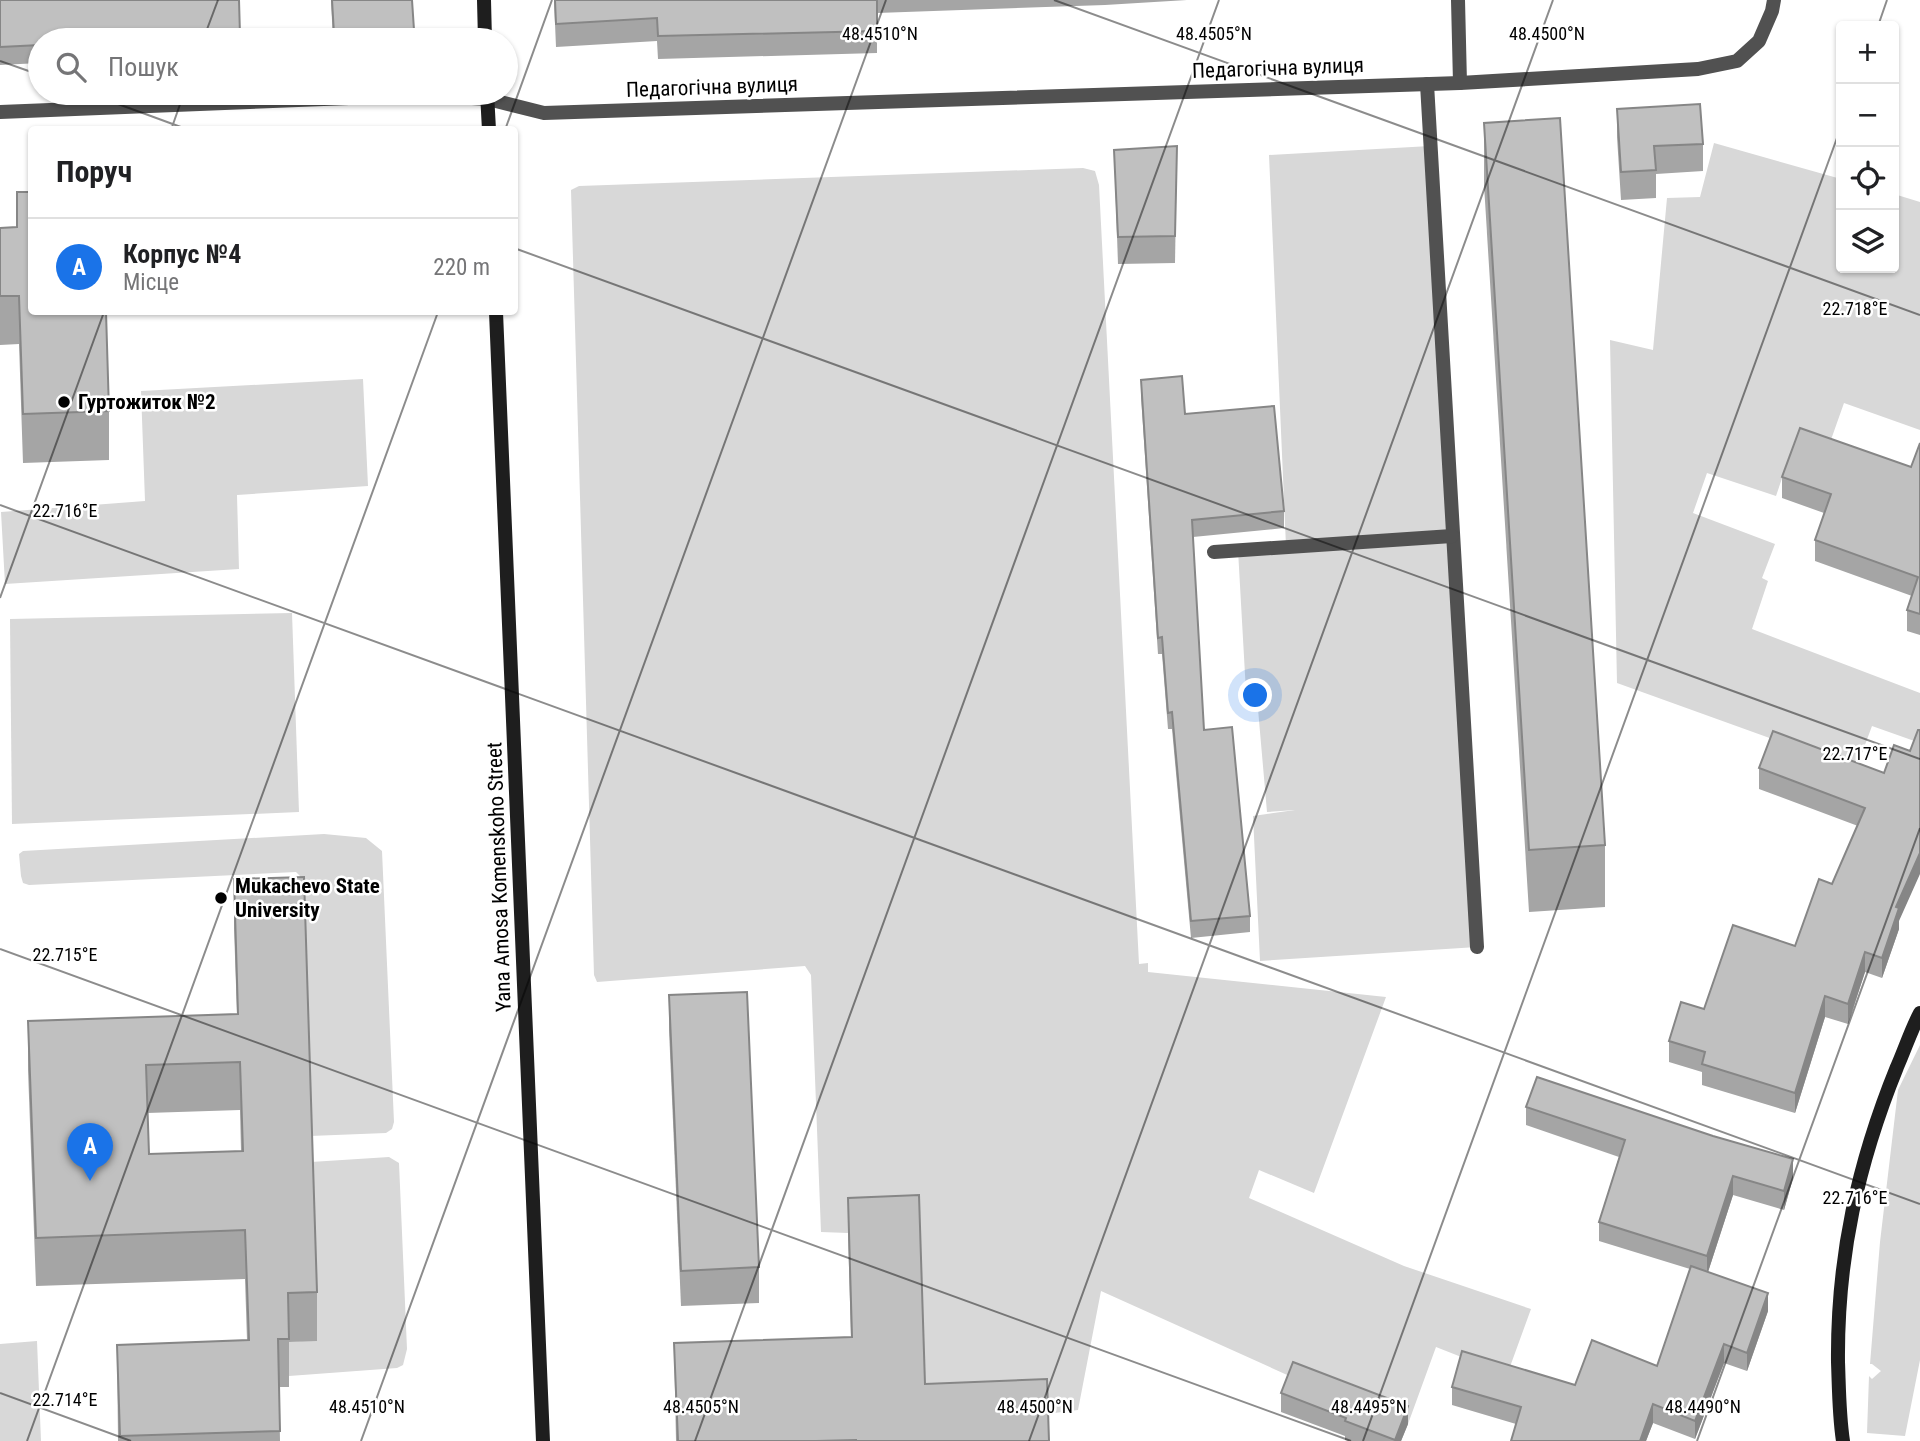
<!DOCTYPE html>
<html lang="uk">
<head>
<meta charset="utf-8">
<style>
  body { margin:0; font-family:"Roboto Condensed",sans-serif; background:#f6f6f6; color:#202124 }
  .controls { position:absolute; right:21px; top:21px; display:grid; overflow:hidden; border-radius:7px; box-shadow:0 2px 5px #0004 }
  .controls button { width:63px; height:63px; display:grid; place-items:center; padding:0; border:0; border-bottom:2px solid #e0e0e0; background:#fff; color:#202124; font:35px sans-serif }
  .you { position:absolute; left:1256px; top:696px; width:24px; height:24px; margin:-18px; border:5px solid #fff; border-radius:50%; background:#1a73e8; box-shadow:0 0 0 10px #1a73e833 }
  .badge { display:grid; place-items:center; width:46px; height:46px; border-radius:50%; background:#1a73e8; color:#fff; font-size:23px; font-weight:700 }
  .pin { position:absolute; translate:-50% -58px; filter:drop-shadow(0 2px 4px #0008) }
  .pin::after { content:''; position:absolute; top:37px; width:24px; height:21px; background:inherit; clip-path:polygon(0 0,100% 0,50% 100%) }
  .list { margin:0; padding:0; list-style:none }
  h2 { display:flex; justify-content:space-between; align-items:center; height:91px; margin:0; padding:0 28px; font-size:30px }
  h2 small { font-size:23px; font-weight:400; color:#757577 }
  .list li { display:grid; grid-template-columns:46px 1fr auto; gap:21px; align-items:center; box-sizing:border-box; height:98px; padding:0 28px; border-top:2px solid #e0e0e0 }
  .list b { display:block; font-size:26px; white-space:nowrap }
  .list p { margin:0; font-size:23px; white-space:nowrap; color:#757577 }
  .list em { font-size:23px; font-style:normal; color:#757577 }
  .icon { flex:none; width:38px; height:38px; fill:none; stroke:currentColor; stroke-width:2; stroke-linecap:round; stroke-linejoin:round }
  .map { position:relative; flex:none; width:1920px; height:1441px; overflow:hidden }
  .search { position:absolute; background:#fff; box-shadow:0 2px 5px #0004; left:28px; top:28px; width:490px; height:77px; display:flex; align-items:center; gap:18px; box-sizing:border-box; padding:0 24px; border-radius:38px; color:#757577; font-size:26px }
  .panel { position:absolute; background:#fff; box-shadow:0 2px 5px #0004; left:28px; top:126px; width:490px; height:189px; border-radius:7px }
  .map>svg:first-child { display:block }
  .green { fill:#d8d8d8 }
  .lines { fill:none; stroke-linecap:round; stroke-linejoin:round }
  .lane { stroke:#515151; stroke-width:14 }
  .street { stroke:#515151; stroke-width:14 }
  .secondary { stroke:#1e1e1e; stroke-width:14 }
  .wall { fill:#a5a5a5; fill-rule:evenodd }
  .shaded-wall { fill:#868686 }
  .building { fill:#c0c0c0; stroke:#868686; stroke-width:2; fill-rule:evenodd }
  .ticks { fill:none; stroke:#000; stroke-width:2; stroke-opacity:0.45 }
  .poi-dot { fill:#000; stroke:#fff; stroke-width:2.5 }
  .labels { text-anchor:middle; dominant-baseline:central; stroke-width:5; stroke-linejoin:round; paint-order:stroke }
  .street-label { font-size:21px; fill:#000; stroke:#fff }
  .poi-label { font-size:21px; font-weight:bold; fill:#000; stroke:#fff; text-anchor:start }
  .ticks-label { font-size:18px; text-anchor:middle; fill:#000; stroke:#fff; stroke-width:5; stroke-linejoin:round; paint-order:stroke }
</style>
</head>
<body>
<div class="map">
<svg width="1920" height="1441" viewBox="0 0 1920 1441">
  <rect width="100%" height="100%" fill="#fff"/>
  <!-- green -->
  <g class="green">
    <path d="M1714 143 1841 179V268H1894V194L1920 202V430L1844 403 1827 451 1795 440 1776 496 1707 473 1693 513 1775 544 1762 578 1768 581 1752 629 1920 693V743L1872 726 1856 769 1617 683 1610 340 1653 350 1667 198 1700 197Z"/>
    <path d="M1430 146 1477 947 1260 961 1253 816 1295 810 1267 812 1258 709 1247 710 1238 550 1286 546 1269 155Z"/>
    <path d="M1083 168 1095 171 1099 185 1139 964 1148 963V972L1386 997 1314 1193 1259 1170 1249 1198 1404 1266 1531 1309 1507 1375 1436 1347 1408 1424 1345 1401 1101 1291 1078 1410 1047 1414 925 1419 848 1233 821 1232 811 975 805 966 597 982 594 975 571 190 579 186Z"/>
    <path d="M363 379 368 486 237 495 239 569 5 584 1 512 145 501 141 391Z"/>
    <path d="M292 613 299 812 12 824 10 619Z"/>
    <path d="M324 834 366 838 382 851 394 1122 392 1129 386 1133 310 1136 302 883 300 876 296 872 29 885 23 883 21 876 19 854 23 851Z"/>
    <path d="M1920 1045V1360L1905 1436 1867 1433 1869 1376 1872 1379 1881 1371 1872 1364H1870L1880 1242 1898 1090Z"/>
    <path d="M389 1157 399 1163 407 1349 403 1365 397 1368 289 1376 288 1342 317 1340 311 1162Z"/>
    <path d="M37 1341 41 1441H0V1344Z"/>
  </g>
  <g class="lines">
    <!-- lane -->
    <g class="lane">
      <path d="M1427 84 1477 947"/>
      <path d="M1214 552 1452 536"/>
    </g>
    <!-- street -->
    <g class="street">
      <path d="M1458 0 1460 83"/>
      <path d="M0 112 425 95 488 99 544 113 1460 83 1698 69 1737 61 1759 41 1772 11 1774 0"/>
    </g>
    <!-- secondary -->
    <g class="secondary">
      <path d="M484 0 485 40"/>
      <path d="M487 93 489 130"/>
      <path d="M496 312 543 1441"/>
      <path d="M1843 1441C1839 1415 1839 1388 1838 1362 1837 1257 1858 1163 1897 1067 1905 1049 1911 1030 1920 1013"/>
    </g>
  </g>
  <!-- wall -->
  <g class="wall">
    <path d="M0 0H239L240 40H40V63L0 65Z"/>
    <path d="M331 0H412L414 40H333Z"/>
    <path d="M554 0H1187L1105 5 877 13V53L658 59 657 41 556 47Z"/>
    <path d="M1617 109 1703 144V171L1656 174V198L1621 200 1617 137Z"/>
    <path d="M1484 123 1605 845V907L1529 912 1484 185Z"/>
    <path d="M1177 146 1175 263 1118 264 1114 150Z"/>
    <path d="M17 192 109 411V460L23 463 19 344 0 345V228L17 227Z"/>
    <path d="M1141 380 1185 414 1284 511V528L1193 537 1204 730 1250 916V932L1191 938 1172 729H1168L1162 654H1158L1141 396Z"/>
    <path d="M1920 443V635L1907 631V610L1912 596 1815 561V540L1824 513 1782 498V477L1911 467Z"/>
    <path d="M1759 768 1884 773 1899 921V929L1882 978 1865 972 1848 1024 1825 1017 1795 1113 1702 1085V1072L1669 1062V1041L1704 1009 1795 946 1832 884 1858 826 1759 789Z"/>
    <path d="M234 879 317 1292V1341L289 1342V1387H279L280 1441H118L117 1345 247 1340 245 1279 36 1286 28 1070V1021L237 1014 234 928ZM240 1110 241 1151 149 1154 147 1113Z"/>
    <path d="M669 995 759 1267V1303L681 1306 669 1030Z"/>
    <path d="M1526 1107 1793 1178 1784 1210 1733 1195 1708 1272 1768 1311 1747 1371 1724 1363 1695 1439 1653 1423 1646 1441H1511L1516 1424 1452 1405V1387L1575 1385 1657 1366 1690 1269 1599 1241V1222L1619 1157 1526 1125Z"/>
    <path d="M848 1198 925 1384 1049 1441H676L674 1343 851 1337 848 1233Z"/>
    <path d="M1281 1393 1408 1424 1401 1441H1348L1345 1440V1436L1281 1412Z"/>
  </g>
  <!-- shaded-wall -->
  <g class="shaded-wall">
    <path d="M1920 853V874L1899 921V929L1882 978V958L1896 907Z"/>
    <path d="M1865 952V972L1848 1024V1004Z"/>
    <path d="M1825 996V1017L1795 1113V1093Z"/>
    <path d="M1793 1159V1178L1784 1210V1191Z"/>
    <path d="M1733 1176V1195L1707 1275V1256Z"/>
    <path d="M1768 1293V1311L1747 1371V1353Z"/>
    <path d="M1724 1344V1363L1695 1439V1421Z"/>
    <path d="M1653 1404V1423L1646 1441H1640Z"/>
    <path d="M1408 1406V1424L1401 1441H1395Z"/>
  </g>
  <!-- building -->
  <g class="building">
    <path d="M0 0H239L240 35 154 40H40V45L0 47Z"/>
    <path d="M332 0H412L414 30 334 34Z"/>
    <path d="M555 0H877V31L658 36 657 18 556 24Z"/>
    <path d="M1700 104 1703 144 1654 146 1656 170 1621 172 1617 109Z"/>
    <path d="M1560 118 1605 845 1529 850 1484 123Z"/>
    <path d="M1177 146 1175 236 1118 237 1114 150Z"/>
    <path d="M17 192H32V312H106L109 411 23 414 19 296H0V228L17 227Z"/>
    <path d="M1182 376 1185 414 1274 406 1284 511 1192 520 1204 730 1232 727 1250 916 1191 921 1172 712 1168 713 1162 637 1158 638 1141 380Z"/>
    <path d="M1800 428 1911 467 1920 443V614L1907 610 1918 577 1815 540 1831 494 1782 477Z"/>
    <path d="M1918 730H1920V853L1896 907 1899 908 1882 958 1865 952 1848 1004 1825 996 1795 1093 1702 1064 1705 1052 1669 1041 1681 1002 1704 1009 1733 925 1795 946 1819 879 1832 884 1865 808 1759 768 1773 731 1884 773 1894 745 1910 751Z"/>
    <path d="M304 877 317 1292 288 1293 289 1339H278L280 1431 120 1436 117 1345 249 1340 245 1230 36 1238 28 1021 238 1014 234 879ZM240 1062 243 1151 149 1154 146 1065Z"/>
    <path d="M747 992 759 1267 681 1271 669 995Z"/>
    <path d="M1537 1077 1713 1136 1793 1159 1784 1191 1733 1176 1707 1256 1599 1222 1625 1140 1526 1107Z"/>
    <path d="M919 1195 925 1384 1047 1379 1049 1441H856V1440L816 1441H678L674 1343 852 1337 848 1198Z"/>
    <path d="M1691 1266 1768 1293 1747 1353 1724 1344 1695 1421 1653 1404 1640 1441H1511L1521 1407 1452 1387 1462 1351 1575 1385 1592 1340 1657 1366Z"/>
    <path d="M1293 1362 1408 1406 1395 1440 1345 1421 1346 1418 1281 1393Z"/>
  </g>
  <!-- ticks -->
  <path class="ticks" d="M1054 0 1920 315M1878 26 1887 0M203 40 218 0M0 61 40 75M88 93 189 130M171 130 184 93M505 130 552 0M514 248 1920 759M0 505 1920 1204M0 598 104 312M0 949 1351 1441M0 1393 131 1441M27 1441 438 312M361 1441 886 0M695 1441 1219 0M1029 1441 1553 0M1363 1441 1841 127M1697 1441 1920 828"/>
  <!-- markers -->
  <g class="poi-dot">
    <circle cx="64" cy="402" r="7"/>
    <circle cx="221" cy="898" r="7"/>
  </g>
  <g class="labels">
    <!-- street labels -->
    <g class="street-label">
      <text transform="translate(1278 68) rotate(-2)">Педагогічна вулиця</text>
      <text transform="translate(712 87) rotate(-2)">Педагогічна вулиця</text>
      <text transform="translate(499 877) rotate(-92)">Yana Amosa Komenskoho Street</text>
    </g>
    <!-- poi labels -->
    <g class="poi-label">
      <text x="78" y="402">Гуртожиток №2</text>
      <text x="235" y="886">Mukachevo State<tspan x="235" dy="24">University</tspan></text>
    </g>
  </g>
  <g class="ticks-label">
    <text x="880" y="40">48.4510°N</text>
    <text x="1214" y="40">48.4505°N</text>
    <text x="1547" y="40">48.4500°N</text>
    <text x="1855" y="315">22.718°E</text>
    <text x="65" y="517">22.716°E</text>
    <text x="1855" y="760">22.717°E</text>
    <text x="65" y="961">22.715°E</text>
    <text x="1855" y="1204">22.716°E</text>
    <text x="65" y="1406">22.714°E</text>
    <text x="367" y="1413">48.4510°N</text>
    <text x="701" y="1413">48.4505°N</text>
    <text x="1035" y="1413">48.4500°N</text>
    <text x="1369" y="1413">48.4495°N</text>
    <text x="1703" y="1413">48.4490°N</text>
  </g>
</svg>
<div class="controls">
<button>+</button>
<button>−</button>
<button><svg class="icon" aria-label="locate" viewBox="0 0 24 24"><circle cx="12" cy="12" r="6"/><path d="M12 2v4M12 18v4M2 12h4M18 12h4"/></svg></button>
<button><svg class="icon" aria-label="layers" viewBox="0 0 24 24"><path d="M12 4l9 5-9 5-9-5zM3 14l9 5 9-5"/></svg></button>
</div>
<div class="you"></div>
<div class="pin badge" style="left:90px;top:1181px">A</div>
<div class="search"><svg class="icon" aria-label="search" viewBox="0 0 24 24"><circle cx="10" cy="10" r="6"/><path d="M15 15l6 6"/></svg>Пошук</div>
<section class="panel">
<h2>Поруч<small></small></h2>
<ul class="list">
<li><span class="badge">A</span><div><b>Корпус №4</b><p>Місце</p></div><em>220 m</em></li>
</ul>
</section>
</div>
</body>
</html>
